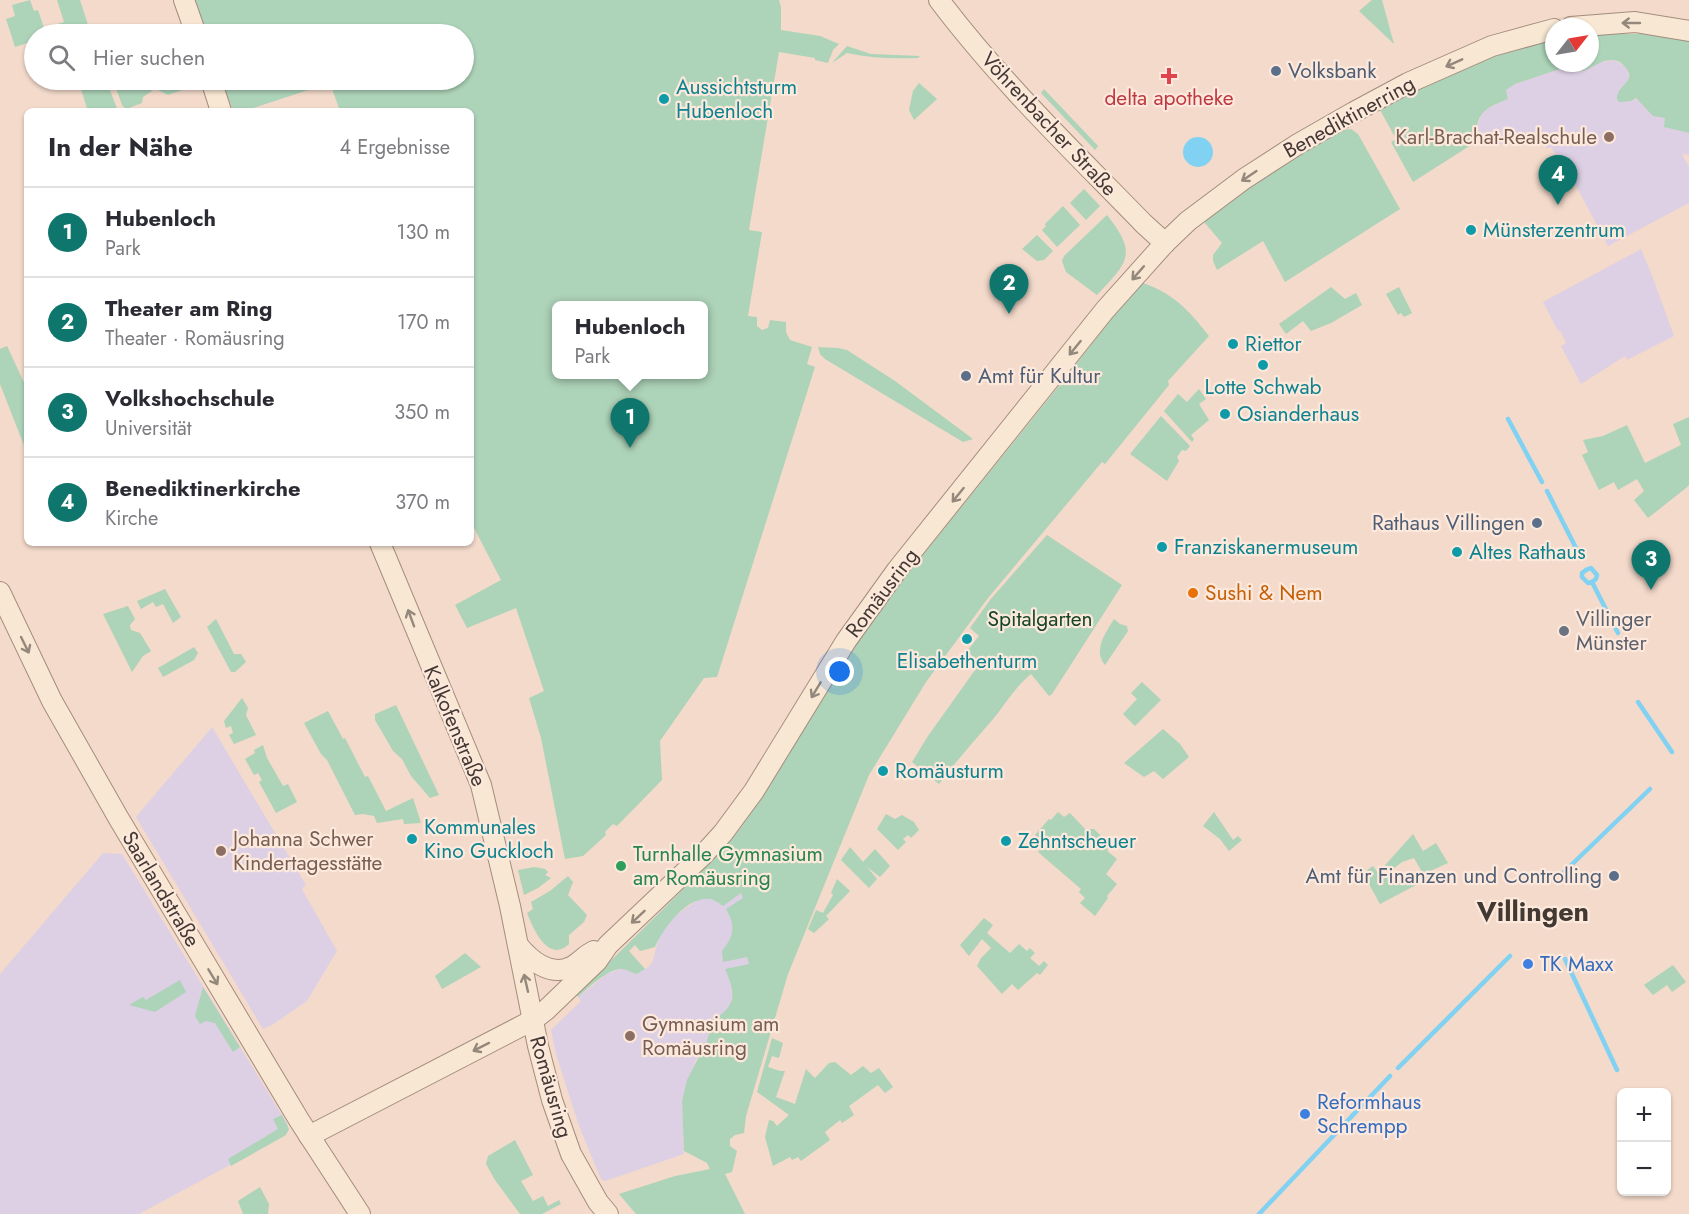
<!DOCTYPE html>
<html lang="de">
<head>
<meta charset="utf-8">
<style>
  body { margin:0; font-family:Jost,sans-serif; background:#f2f2f3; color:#2b2b33 }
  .controls { position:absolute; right:18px; bottom:18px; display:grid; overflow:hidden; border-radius:9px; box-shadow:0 2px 4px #0004 }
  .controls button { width:54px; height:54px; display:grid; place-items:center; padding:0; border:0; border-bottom:2px solid #e1e1e2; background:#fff; color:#2b2b33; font:30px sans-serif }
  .compass { position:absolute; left:1545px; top:18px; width:54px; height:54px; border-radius:50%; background:#fff; box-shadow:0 2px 4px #0004; rotate:59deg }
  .you { position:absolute; left:840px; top:672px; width:21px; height:21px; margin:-15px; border:4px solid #fff; border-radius:50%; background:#1a73e8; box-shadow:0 0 0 9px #1a73e833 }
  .badge { display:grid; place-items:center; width:39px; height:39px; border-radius:50%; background:#0f766e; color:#fff; font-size:20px; font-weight:700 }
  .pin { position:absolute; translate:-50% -50px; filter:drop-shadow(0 2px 3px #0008) }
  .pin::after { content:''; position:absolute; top:32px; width:21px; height:18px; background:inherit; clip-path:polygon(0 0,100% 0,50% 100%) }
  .popup { position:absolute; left:552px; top:301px; width:156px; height:78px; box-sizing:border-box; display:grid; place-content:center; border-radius:9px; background:#fff; filter:drop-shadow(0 2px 4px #0005); font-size:20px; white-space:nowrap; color:#7c7c81 }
  .popup b { font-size:22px; color:#2b2b33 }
  .popup::after { content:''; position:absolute; left:50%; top:100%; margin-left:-12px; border:12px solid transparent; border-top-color:#fff }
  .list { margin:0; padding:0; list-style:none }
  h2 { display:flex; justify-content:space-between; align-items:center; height:78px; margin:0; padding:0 24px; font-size:26px }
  h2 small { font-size:20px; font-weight:400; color:#7c7c81 }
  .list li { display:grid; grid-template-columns:39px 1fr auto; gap:18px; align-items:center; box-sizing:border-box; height:90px; padding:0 24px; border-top:2px solid #e1e1e2 }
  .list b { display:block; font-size:22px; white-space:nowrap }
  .list p { margin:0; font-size:20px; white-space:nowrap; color:#7c7c81 }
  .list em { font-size:20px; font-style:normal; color:#7c7c81 }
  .icon { flex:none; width:33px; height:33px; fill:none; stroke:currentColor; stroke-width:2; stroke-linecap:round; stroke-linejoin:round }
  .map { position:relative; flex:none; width:1689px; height:1214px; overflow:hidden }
  .search { position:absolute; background:#fff; box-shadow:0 2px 4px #0004; left:24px; top:24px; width:450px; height:66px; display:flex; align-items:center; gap:15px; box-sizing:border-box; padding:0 21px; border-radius:33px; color:#7c7c81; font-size:22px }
  .panel { position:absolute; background:#fff; box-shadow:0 2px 4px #0004; left:24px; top:108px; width:450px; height:438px; border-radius:9px }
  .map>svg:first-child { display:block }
  .education { fill:#ddd0e4 }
  .green { fill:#add3b8; fill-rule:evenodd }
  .water { fill:#81d1f2 }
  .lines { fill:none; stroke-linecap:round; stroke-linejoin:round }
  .stream { stroke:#81d1f2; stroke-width:4.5 }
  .secondary-casing { stroke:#a48c7e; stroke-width:22 }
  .secondary { stroke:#f8e7d2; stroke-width:20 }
  .oneway { stroke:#94877b }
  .service-dot { fill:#5c6f8a; stroke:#fde8dc; stroke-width:2 }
  .health-dot { fill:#e0444e; stroke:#fde8dc; stroke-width:2 }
  .culture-dot { fill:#0f9aa8; stroke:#fde8dc; stroke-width:2 }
  .education-dot { fill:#8d6e63; stroke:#fde8dc; stroke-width:2 }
  .food-dot { fill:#e8710a; stroke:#fde8dc; stroke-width:2 }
  .worship-dot { fill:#6b7280; stroke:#fde8dc; stroke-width:2 }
  .leisure-dot { fill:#2e9e5b; stroke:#fde8dc; stroke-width:2 }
  .shop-dot { fill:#3f7fe0; stroke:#fde8dc; stroke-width:2 }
  .labels { text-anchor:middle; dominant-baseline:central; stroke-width:4.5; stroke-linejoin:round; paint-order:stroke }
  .service-label { font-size:21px; fill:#4e5e75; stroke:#fde8dc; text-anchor:start }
  .culture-label { font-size:21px; fill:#0d838f; stroke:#fde8dc; text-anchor:start }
  .health-label { font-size:21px; fill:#be3a42; stroke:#fde8dc }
  .street-label { font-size:21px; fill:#433933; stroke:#fde8dc }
  .education-label { font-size:21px; fill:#785e54; stroke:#fde8dc; text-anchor:start }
  .food-label { font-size:21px; fill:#c56008; stroke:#fde8dc; text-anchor:start }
  .park-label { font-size:21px; fill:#144528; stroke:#fde8dc }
  .worship-label { font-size:21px; fill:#5b616d; stroke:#fde8dc; text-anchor:start }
  .leisure-label { font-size:21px; fill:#27864d; stroke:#fde8dc; text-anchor:start }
  .shop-label { font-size:21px; fill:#366cbe; stroke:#fde8dc; text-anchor:start }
  .district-label { font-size:27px; font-weight:bold; fill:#433933; stroke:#fde8dc }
</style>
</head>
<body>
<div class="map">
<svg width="1689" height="1214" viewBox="0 0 1689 1214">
  <rect width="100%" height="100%" fill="#f3dacb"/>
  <!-- education -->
  <g class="education">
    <path d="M1614 60 1624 66 1628 71 1629 78 1626 85 1620 89 1666 118 1665 127 1689 133V155L1682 154 1689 167V203L1608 246 1574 182 1571 183 1551 147 1547 149 1544 141 1530 135 1503 144 1492 145 1482 138 1477 127 1481 115 1488 108 1508 99 1505 90 1515 84 1578 63 1581 71 1588 69 1596 63Z"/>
    <path d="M1641 249 1653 278 1674 336 1627 360 1625 356 1581 384 1561 346 1566 343 1560 330 1558 331 1543 302Z"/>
    <path d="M212 727 306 885 302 889 337 951 307 1001 272 1025 263 1029 136 817Z"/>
    <path d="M103 853 122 854 288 1125 284 1136 139 1214H0V974Z"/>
    <path d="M740 893 744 898 732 920 734 928 731 940 747 957 749 964 733 987 731 1003 725 1013 712 1021 707 1041 695 1062 682 1102 684 1154 605 1181 601 1179 579 1126 556 1054 551 1030 581 1001 578 997 607 974 622 968 637 974 648 967 652 963 660 934 672 918 696 901 705 898 714 900Z"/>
  </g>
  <!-- green -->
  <g class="green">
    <path d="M30 0 34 11 38 10 44 28 64 22 57 0H80L88 25 54 34H34V41L15 47 6 19 15 16 12 5Z"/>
    <path d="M195 0H779L781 7V30L820 36 839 44 833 50 828 63 815 60V58L779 52 749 230 762 232 748 316 757 317V326L762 330 768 328 770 320 786 322V332L790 340 812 347 807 364 815 367 717 677 704 678 660 741 662 780 617 826 613 824 605 832 606 835 583 856 565 859 541 738 529 698 544 691 516 608 467 628 455 605 501 580 471 522V111H340L330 83 244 111H233L222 80H464V34H207ZM556 306H704V374H556Z"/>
    <path d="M1372 0H1382L1394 44 1359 11Z"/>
    <path d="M1590 34H1645L1689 41V133L1664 127 1665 118 1653 116 1636 98 1631 101 1619 102C1617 99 1616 98 1618 94 1620 84 1638 80 1624 66 1621 62 1616 60 1612 60 1598 60 1592 70 1581 71L1579 63H1590Z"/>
    <path d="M1554 39V63H1578L1515 84 1506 90 1508 99C1494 105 1479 109 1477 127L1482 138 1413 182 1391 142 1396 139 1379 108C1432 79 1493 49 1554 39Z"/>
    <path d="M847 46 871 54 920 56 918 58C893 59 871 58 847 53L832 63Z"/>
    <path d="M78 80H106L118 111H88Z"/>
    <path d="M113 80H148L152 91 143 97 142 103 126 109 122 105Z"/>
    <path d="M165 80H195L197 85 168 95 158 90 163 87Z"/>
    <path d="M919 83 937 99 914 120 909 110 913 91Z"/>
    <path d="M1044 89 1098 146 1095 150 1041 93Z"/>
    <path d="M1351 129 1358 134 1400 209 1285 282 1263 241 1217 270 1213 261V255L1222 243 1204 222C1237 198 1315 132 1351 129Z"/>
    <path d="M1084 189 1100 206 1086 220 1070 203Z"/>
    <path d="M1063 206 1080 225 1057 247 1042 230 1046 226 1045 224Z"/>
    <path d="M1107 215C1138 254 1128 262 1097 295L1066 272 1062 261 1064 256Z"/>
    <path d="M1037 235 1053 251 1044 260 1037 261 1022 249Z"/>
    <path d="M1140 282C1172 292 1189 310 1209 336L1168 381 1169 385 1105 464 1102 462 988 598 926 682 869 775 788 974 746 1116 744 1133 735 1135 730 1139V1146L737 1151 732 1172 725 1174 745 1214H636L619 1194 675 1176 710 1169 707 1163 684 1151 682 1102 687 1080 707 1041 712 1021C737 1005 736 994 725 969L749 964 747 957 723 962 722 951C734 936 736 926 726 909L743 898 741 893 723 906C717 902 712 898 705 899 684 900 662 930 655 947L640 951 635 945 629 951 645 969 637 974C632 973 628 970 623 969 610 967 587 989 578 997L576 995 724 849 742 826 859 636 877 612 1070 372Z"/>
    <path d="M1331 287 1345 299 1356 293 1362 305 1331 323 1311 331 1303 321 1286 334 1279 324Z"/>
    <path d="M1399 287 1412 313 1404 317 1401 313 1398 315 1386 294Z"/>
    <path d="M7 346 27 389V453L0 384V349Z"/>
    <path d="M818 347 838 348 847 350 895 381 973 439 963 442 825 359 820 354Z"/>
    <path d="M1199 389 1206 399 1199 404 1209 420 1191 435 1194 439 1192 442 1164 411 1178 394 1187 402Z"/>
    <path d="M1161 416 1190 446 1186 451 1182 450 1177 457 1179 461 1167 481 1130 454Z"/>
    <path d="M1689 417V485L1686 488 1648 518 1634 500 1644 491 1637 479 1618 490 1614 482 1599 490 1582 455 1588 452 1583 440 1603 436 1627 425 1645 463 1681 445 1673 424Z"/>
    <path d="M1047 535 1122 585 1052 694 1049 696 1031 674C1016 686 1006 703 994 718 975 740 956 761 939 784L912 762 928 736 980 663 967 651 979 636 970 628 990 600Z"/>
    <path d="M165 589 181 617 173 623 163 604 156 607 153 602 141 609 137 601Z"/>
    <path d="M128 606 135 619 130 625 131 630 140 633 151 651 143 656 132 672 103 614Z"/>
    <path d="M216 619 234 654H241L246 662 235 672H231L207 627Z"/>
    <path d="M1114 619 1120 624 1127 626 1128 631 1105 665C1093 650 1105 634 1114 619Z"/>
    <path d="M194 647 198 653 194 660 163 677 158 668Z"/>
    <path d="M1142 682 1161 700 1135 726 1123 714 1137 699 1131 693Z"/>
    <path d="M242 698 248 708 246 715 256 735 234 744 229 735 233 733 231 726 226 728 224 721Z"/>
    <path d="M396 705 439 795 430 798 411 776 402 759 393 751 375 720V714Z"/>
    <path d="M328 711 343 739 345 738 365 777 368 776 386 811 413 798 421 823 404 824 403 819 377 823 374 816 363 814 355 815 327 760 321 754 304 723Z"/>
    <path d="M1163 729 1180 744 1189 757 1163 779 1154 771 1144 777 1124 763Z"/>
    <path d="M263 745 267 758 283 786 288 784 297 802 276 813 259 782 262 780 258 773 254 775 245 759 255 753 254 750Z"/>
    <path d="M1058 812 1064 817 1070 813 1085 829H1094L1111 846 1107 851 1117 859 1106 874 1117 884 1107 896 1108 898 1095 916 1080 903 1085 898 1079 892 1081 889 1038 852 1045 844 1035 835 1049 819 1051 820Z"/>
    <path d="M1214 812 1233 840 1238 836 1242 840 1229 851 1220 839 1203 826Z"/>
    <path d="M886 814 895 819 902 815 914 822 919 830 911 838 908 835 903 839 906 842 898 850 877 829Z"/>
    <path d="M1413 834 1423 851 1436 843 1448 863 1428 872 1431 877 1380 904 1363 873 1373 866 1378 873ZM1414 858 1422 872 1409 880 1400 882 1393 869 1402 862Z"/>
    <path d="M850 847 863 862 875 849 890 866 880 877 867 867 877 879 869 888 841 860Z"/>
    <path d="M534 867 545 869 548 872 545 875 551 878 538 888 524 895 518 870Z"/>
    <path d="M568 876 573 882 568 895 587 915 584 922 569 935V944C548 964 533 928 527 913L533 909 531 902 550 891Z"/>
    <path d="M837 879 850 891 826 916 829 919 814 933 808 929 816 910 823 913 833 895 831 893Z"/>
    <path d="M984 918 993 925 987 933 1010 953 1019 944 1027 951 1030 948 1035 953 1030 958 1039 966 1044 961 1048 965 1040 975 1037 973 1018 990 1012 984 1002 994 977 966 981 958 991 948 982 939 969 956 960 945Z"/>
    <path d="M465 953 481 967 442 989 435 976Z"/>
    <path d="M1673 965 1686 982 1672 992 1667 985 1653 995 1644 985Z"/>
    <path d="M180 980 186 992 155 1012 129 1005 143 997 146 1000Z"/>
    <path d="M203 987 240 1047 233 1052 215 1023 206 1021 200 1024 195 1016Z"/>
    <path d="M772 1038 783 1043 779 1058 772 1056 768 1067 780 1071H785L776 1097 795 1104 806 1069 815 1078 829 1063 835 1062 851 1075 863 1066 871 1073 879 1068 893 1087 885 1093 878 1085 849 1106 854 1115 842 1123 840 1120 825 1132 830 1140 801 1161 798 1157 792 1160 790 1157 773 1166 765 1137 769 1120 773 1121 777 1126 789 1115 757 1092Z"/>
    <path d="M282 1115 289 1129 286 1135 231 1166 228 1159 278 1129 273 1119Z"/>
    <path d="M515 1140 533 1175 521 1181 533 1201 543 1196 548 1206 559 1200 561 1204 542 1214H520L495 1180 486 1164 488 1156Z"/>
    <path d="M260 1187 269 1204 268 1214H243L238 1201Z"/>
  </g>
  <!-- water -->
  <circle class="water" cx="1198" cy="152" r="15"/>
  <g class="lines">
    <!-- stream -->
    <g class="stream">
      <path d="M1508 419 1542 482"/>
      <path d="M1547 491 1576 548"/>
      <path d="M1586 570 1591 568 1597 575 1596 579 1592 582"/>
      <path d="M1586 570 1582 573V577L1588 583 1592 582"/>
      <path d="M1592 582 1618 633"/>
      <path d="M1638 702 1672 752"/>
      <path d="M1563 873 1650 789"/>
      <path d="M1565 959 1617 1070"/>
      <path d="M1398 1068 1510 956"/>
      <path d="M1259 1214 1390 1076"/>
    </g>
    <!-- secondary casing -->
    <g class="secondary-casing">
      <g id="secondary">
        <path d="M184 0 196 34"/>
        <path d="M939 0C1000 81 1074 152 1144 224L1165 243"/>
        <path d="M1571 27 1635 22 1689 31"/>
        <path d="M211 80 221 111"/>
        <path d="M380 543 481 785 510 906 538 1046 552 1100 571 1154 598 1202 608 1214"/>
        <path d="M0 592 52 701 119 819 299 1120 360 1214"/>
        <path d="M518 945C530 960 550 977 571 967 579 963 585 955 594 951"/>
        <path d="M309 1136 533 1020 546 1010 597 961 608 945 703 855 723 833 754 791 846 641 897 570 1105 310 1165 243 1188 221 1244 179 1298 144 1354 112 1408 83 1492 46 1554 29"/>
      </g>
    </g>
    <!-- secondary -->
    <use href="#secondary" class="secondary"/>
  </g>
  <!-- one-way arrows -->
  <defs><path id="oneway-shaft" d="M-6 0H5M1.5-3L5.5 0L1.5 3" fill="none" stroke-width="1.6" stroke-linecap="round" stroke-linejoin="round" transform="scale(1.5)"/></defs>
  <g class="oneway">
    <use href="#oneway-shaft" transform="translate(1631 23) rotate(-180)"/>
    <use href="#oneway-shaft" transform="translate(1454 63) rotate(156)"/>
    <use href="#oneway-shaft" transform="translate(1249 176) rotate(146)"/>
    <use href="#oneway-shaft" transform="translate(1138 273) rotate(131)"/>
    <use href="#oneway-shaft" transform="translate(1075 348) rotate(129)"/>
    <use href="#oneway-shaft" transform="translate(958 495) rotate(129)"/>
    <use href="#oneway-shaft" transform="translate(411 618) rotate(-110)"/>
    <use href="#oneway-shaft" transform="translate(25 645) rotate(64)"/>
    <use href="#oneway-shaft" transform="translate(816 690) rotate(121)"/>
    <use href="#oneway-shaft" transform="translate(638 917) rotate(137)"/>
    <use href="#oneway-shaft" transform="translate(213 977) rotate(59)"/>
    <use href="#oneway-shaft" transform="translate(526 983) rotate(-103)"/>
    <use href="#oneway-shaft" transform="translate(481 1047) rotate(153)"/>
  </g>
  <!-- markers -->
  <g class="service-dot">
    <circle cx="1276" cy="71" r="6"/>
    <circle cx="966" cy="376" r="6"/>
    <circle cx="1537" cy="523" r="6"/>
    <circle cx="1614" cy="876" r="6"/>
  </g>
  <path class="health-dot" d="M1166 67h6v6h6v6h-6v6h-6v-6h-6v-6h6z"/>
  <g class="culture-dot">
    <circle cx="664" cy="99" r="6"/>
    <circle cx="1471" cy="230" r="6"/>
    <circle cx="1233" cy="344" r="6"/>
    <circle cx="1263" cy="365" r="6"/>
    <circle cx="1225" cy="414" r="6"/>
    <circle cx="1162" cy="547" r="6"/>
    <circle cx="1457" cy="552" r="6"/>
    <circle cx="967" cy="639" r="6"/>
    <circle cx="883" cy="771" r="6"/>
    <circle cx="412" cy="839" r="6"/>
    <circle cx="1006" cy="841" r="6"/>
  </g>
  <g class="education-dot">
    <circle cx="1609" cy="137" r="6"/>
    <circle cx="221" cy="851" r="6"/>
    <circle cx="630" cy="1036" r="6"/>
  </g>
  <circle class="food-dot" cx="1193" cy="593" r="6"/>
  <circle class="worship-dot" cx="1564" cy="631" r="6"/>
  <circle class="leisure-dot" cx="621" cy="866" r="6"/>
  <g class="shop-dot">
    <circle cx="1528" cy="964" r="6"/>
    <circle cx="1305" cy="1114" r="6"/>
  </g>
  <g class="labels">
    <!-- service labels -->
    <g class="service-label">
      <text x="1288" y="71">Volksbank</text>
      <text x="978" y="376">Amt für Kultur</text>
      <text x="1525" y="523" text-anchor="end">Rathaus Villingen</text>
      <text x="1602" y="876" text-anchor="end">Amt für Finanzen und Controlling</text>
    </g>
    <!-- culture labels -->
    <g class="culture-label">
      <text x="676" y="87">Aussichtsturm<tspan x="676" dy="24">Hubenloch</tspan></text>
      <text x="1483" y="230">Münsterzentrum</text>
      <text x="1245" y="344">Riettor</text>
      <text x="1263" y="387" text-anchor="middle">Lotte Schwab</text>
      <text x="1237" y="414">Osianderhaus</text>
      <text x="1174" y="547">Franziskanermuseum</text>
      <text x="1469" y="552">Altes Rathaus</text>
      <text x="967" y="661" text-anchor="middle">Elisabethenturm</text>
      <text x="895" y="771">Romäusturm</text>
      <text x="424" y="827">Kommunales<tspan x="424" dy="24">Kino Guckloch</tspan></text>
      <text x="1018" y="841">Zehntscheuer</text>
    </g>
    <!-- health labels -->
    <g class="health-label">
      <text x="1169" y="98">delta apotheke</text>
    </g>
    <!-- street labels -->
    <g class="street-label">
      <text transform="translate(1349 117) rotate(-29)">Benediktinerring</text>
      <text transform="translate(1049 124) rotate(47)">Vöhrenbacher Straße</text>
      <text transform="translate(882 593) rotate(-53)">Romäusring</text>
      <text transform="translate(455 726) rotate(67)">Kalkofenstraße</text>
      <text transform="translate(161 889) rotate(59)">Saarlandstraße</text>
      <text transform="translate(551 1087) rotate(74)">Romäusring</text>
    </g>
    <!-- education labels -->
    <g class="education-label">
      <text x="1597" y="137" text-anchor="end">Karl-Brachat-Realschule</text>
      <text x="233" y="839">Johanna Schwer<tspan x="233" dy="24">Kindertagesstätte</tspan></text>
      <text x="642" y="1024">Gymnasium am<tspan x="642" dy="24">Romäusring</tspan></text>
    </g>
    <!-- food labels -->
    <g class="food-label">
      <text x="1205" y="593">Sushi &amp; Nem</text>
    </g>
    <!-- park labels -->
    <g class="park-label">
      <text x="1040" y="619">Spitalgarten</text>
    </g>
    <!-- worship labels -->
    <g class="worship-label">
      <text x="1576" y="619">Villinger<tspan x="1576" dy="24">Münster</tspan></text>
    </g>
    <!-- leisure labels -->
    <g class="leisure-label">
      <text x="633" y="854">Turnhalle Gymnasium<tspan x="633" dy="24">am Romäusring</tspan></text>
    </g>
    <!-- shop labels -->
    <g class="shop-label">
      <text x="1540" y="964">TK Maxx</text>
      <text x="1317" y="1102">Reformhaus<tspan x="1317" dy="24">Schrempp</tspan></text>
    </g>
    <!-- district labels -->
    <g class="district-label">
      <text x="1533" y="911">Villingen</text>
    </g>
  </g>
</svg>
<div class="controls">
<button>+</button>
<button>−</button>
</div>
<svg class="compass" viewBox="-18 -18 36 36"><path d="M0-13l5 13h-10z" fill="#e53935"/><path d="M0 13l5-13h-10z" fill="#7c7c81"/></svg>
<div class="you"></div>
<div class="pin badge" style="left:630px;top:448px">1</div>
<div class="popup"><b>Hubenloch</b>Park</div>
<div class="pin badge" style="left:1009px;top:314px">2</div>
<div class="pin badge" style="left:1651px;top:590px">3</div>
<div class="pin badge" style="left:1558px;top:205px">4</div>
<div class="search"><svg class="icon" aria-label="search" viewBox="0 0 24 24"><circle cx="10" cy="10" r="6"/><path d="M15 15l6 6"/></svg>Hier suchen</div>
<section class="panel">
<h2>In der Nähe<small>4 Ergebnisse</small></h2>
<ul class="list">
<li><span class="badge">1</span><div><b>Hubenloch</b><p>Park</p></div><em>130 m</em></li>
<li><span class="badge">2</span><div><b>Theater am Ring</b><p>Theater · Romäusring</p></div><em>170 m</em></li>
<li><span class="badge">3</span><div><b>Volkshochschule</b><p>Universität</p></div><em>350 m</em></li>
<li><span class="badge">4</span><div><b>Benediktinerkirche</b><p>Kirche</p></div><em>370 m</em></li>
</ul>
</section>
</div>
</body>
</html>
